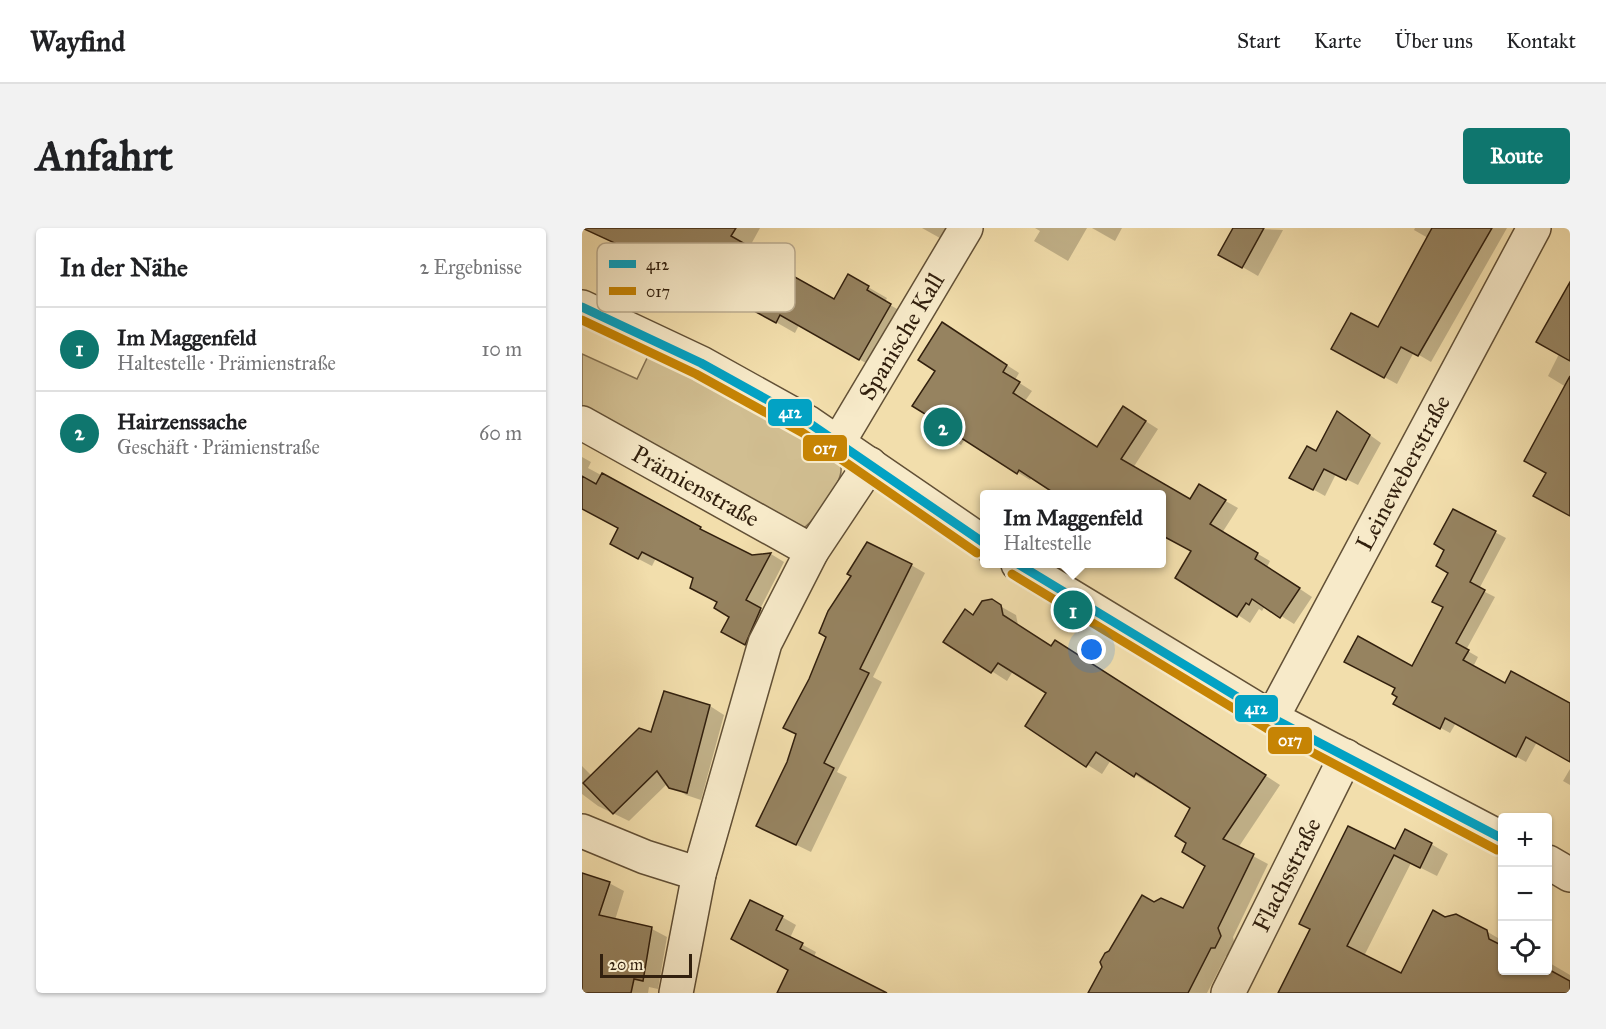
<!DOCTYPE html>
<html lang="de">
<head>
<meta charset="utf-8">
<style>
  body { margin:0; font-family:"IM FELL Great Primer",serif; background:#f2f2f2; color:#202124 }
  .controls { position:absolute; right:18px; bottom:18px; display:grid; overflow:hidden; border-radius:6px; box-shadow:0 2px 4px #0004 }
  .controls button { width:54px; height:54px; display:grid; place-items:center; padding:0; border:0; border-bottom:2px solid #e0e0e0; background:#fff; color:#202124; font:30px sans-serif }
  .scale { position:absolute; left:18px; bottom:15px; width:92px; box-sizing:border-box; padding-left:6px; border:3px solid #32200e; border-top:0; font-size:16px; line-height:21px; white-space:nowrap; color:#32200e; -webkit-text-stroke:4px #f7eac9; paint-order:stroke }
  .you { position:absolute; left:510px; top:422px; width:21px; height:21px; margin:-15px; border:4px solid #fff; border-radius:50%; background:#1a73e8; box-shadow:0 0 0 9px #1a73e833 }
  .badge { display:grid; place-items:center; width:39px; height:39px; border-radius:50%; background:#0f766e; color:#fff; font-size:20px; font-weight:700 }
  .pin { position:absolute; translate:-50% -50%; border:3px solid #fff; box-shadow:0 2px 6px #0006 }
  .popup { position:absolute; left:398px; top:262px; width:186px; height:78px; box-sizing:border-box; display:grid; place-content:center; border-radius:6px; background:#fff; filter:drop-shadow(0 2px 4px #0005); font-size:20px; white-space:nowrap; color:#757577 }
  .popup b { font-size:22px; color:#202124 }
  .popup::after { content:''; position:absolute; left:50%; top:100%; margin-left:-12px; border:12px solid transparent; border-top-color:#fff }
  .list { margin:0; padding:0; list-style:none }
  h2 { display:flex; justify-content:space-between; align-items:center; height:78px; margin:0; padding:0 24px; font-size:26px }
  h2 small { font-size:20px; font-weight:400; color:#757577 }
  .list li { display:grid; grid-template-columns:39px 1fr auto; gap:18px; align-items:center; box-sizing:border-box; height:84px; padding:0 24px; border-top:2px solid #e0e0e0 }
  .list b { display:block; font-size:22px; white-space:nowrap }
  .list p { margin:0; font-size:20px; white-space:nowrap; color:#757577 }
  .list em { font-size:20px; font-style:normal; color:#757577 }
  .icon { flex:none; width:33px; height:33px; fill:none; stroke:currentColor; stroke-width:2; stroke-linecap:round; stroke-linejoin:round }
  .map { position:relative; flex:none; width:988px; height:765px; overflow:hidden; border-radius:6px }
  header { display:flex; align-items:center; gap:36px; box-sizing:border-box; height:84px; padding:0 30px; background:#fff; border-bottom:2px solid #e0e0e0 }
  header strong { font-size:28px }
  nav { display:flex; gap:33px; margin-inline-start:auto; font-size:21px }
  .intro { display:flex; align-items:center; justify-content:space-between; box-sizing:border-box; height:144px; padding:0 36px }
  h1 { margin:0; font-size:42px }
  .button { padding:15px 27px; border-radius:6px; background:#0f766e; color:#fff; font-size:21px; font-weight:700 }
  main { display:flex; gap:36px; padding:0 36px }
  aside { flex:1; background:#fff; border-radius:6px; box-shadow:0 2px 4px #0004 }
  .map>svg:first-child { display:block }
  .green { fill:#d1be91; stroke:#826f50; stroke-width:1.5 }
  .shadow { fill:#0003 }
  .building { fill:#968360; stroke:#32200e; stroke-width:1.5 }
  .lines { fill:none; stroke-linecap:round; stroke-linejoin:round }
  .minor-casing { stroke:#625036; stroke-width:36 }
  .minor { stroke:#f7eac9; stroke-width:33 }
  .bus-1-casing { stroke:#f7eac9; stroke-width:14 }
  .bus-2-casing { stroke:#f7eac9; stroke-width:14 }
  .bus-1 { stroke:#02a2c4; stroke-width:9 }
  .bus-2 { stroke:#c68404; stroke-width:9 }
  .labels { text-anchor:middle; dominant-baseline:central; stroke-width:4.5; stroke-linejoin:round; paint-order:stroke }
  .street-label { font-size:24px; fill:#32200e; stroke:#f7eac9 }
  .key { fill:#f7eac9; stroke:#bcad91; stroke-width:1.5 }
  .key-label { font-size:16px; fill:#32200e }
  .line-badge { stroke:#f7eac9; stroke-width:2 }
  .badge-label { font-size:16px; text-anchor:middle; font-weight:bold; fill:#fff }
</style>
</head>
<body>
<header>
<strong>Wayfind</strong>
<nav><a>Start</a><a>Karte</a><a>Über uns</a><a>Kontakt</a></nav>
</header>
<div class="intro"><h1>Anfahrt</h1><a class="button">Route</a></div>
<main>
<aside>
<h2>In der Nähe<small>2 Ergebnisse</small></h2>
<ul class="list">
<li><span class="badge">1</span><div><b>Im Maggenfeld</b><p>Haltestelle · Prämienstraße</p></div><em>10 m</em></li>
<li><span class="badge">2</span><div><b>Hairzenssache</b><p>Geschäft · Prämienstraße</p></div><em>60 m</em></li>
</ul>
</aside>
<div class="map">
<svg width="988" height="765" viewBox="0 0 988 765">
  <rect width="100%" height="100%" fill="#f2deac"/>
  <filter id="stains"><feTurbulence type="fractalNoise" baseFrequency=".00333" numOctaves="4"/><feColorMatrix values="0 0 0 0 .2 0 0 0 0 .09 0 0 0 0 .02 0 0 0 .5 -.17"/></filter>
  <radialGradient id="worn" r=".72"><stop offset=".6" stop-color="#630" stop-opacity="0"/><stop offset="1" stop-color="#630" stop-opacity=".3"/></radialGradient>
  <!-- green -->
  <path class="green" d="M0 126 55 151 67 126 138 160 254 227C256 230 259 236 259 240 261 254 231 295 219 302L0 178Z"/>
  <!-- shadow -->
  <g class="shadow">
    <path d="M36 0H178L167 20 190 33 188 37 252 73 267 48 305 70 303 74 327 88 296 142 217 97 213 105 141 64 135 74 79 49 60 38 64 30 30 12Z"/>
    <path d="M340 0H373L365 14Z"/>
    <path d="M453 0H505L486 33 452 13 458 3Z"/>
    <path d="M510 0H540L533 13Z"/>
    <path d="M653 0 701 2 676 48 638 26Z"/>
    <path d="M833 0H925L849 134 832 124 815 156 751 121 796 101 846 10 832 2Z"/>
    <path d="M983 67 988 70V287L953 267 965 244 984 159 966 148 977 126Z"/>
    <path d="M373 104 437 145 433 152 450 163 443 173 516 220 554 187 576 201 551 240 608 273 617 258 656 280 640 305 688 333 685 339 730 369 712 396 683 378 680 383 677 381 668 395 656 387 611 323 580 266 450 249 448 252 383 211 379 217 366 210 350 189 355 142Z"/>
    <path d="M767 192 799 215 776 257 754 246 743 268 709 249Z"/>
    <path d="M0 229 9 234 6 240 169 328 189 326 202 334 178 381 192 389 177 424 155 412 149 389 113 350 74 330 70 338 43 324 38 300 0 281Z"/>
    <path d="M872 283 924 310 897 361 913 369 884 422 896 429 891 439 923 457 930 445 988 477V532L955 514 944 534 874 495 868 505 813 475 817 469 815 460 831 440 863 379 868 345 864 322Z"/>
    <path d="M329 337 343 345 291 449 300 454 255 544 265 549 229 624 190 605Z"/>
    <path d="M409 373 434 387 436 397 470 419 489 423 698 557 656 620 686 636 651 709 653 718 648 728H644L625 765H508L528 724 572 675 602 682 625 637 606 615 610 580 570 553 568 556 529 532 520 546 445 498 466 465 431 443 425 453 363 413Z"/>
    <path d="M83 465 128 478 142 487 119 572 104 567 86 555 47 593 16 578 0 566V538L10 548 70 506Z"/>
    <path d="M988 541V557L981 553Z"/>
    <path d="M849 616 866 626 855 648 829 635 782 728 820 747 863 691 904 703 921 713V742H966V734L988 747V765H699L814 623Z"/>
    <path d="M0 646 27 655 42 663 33 692 70 701 85 709 76 761 67 759 66 765H8L0 703Z"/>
    <path d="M200 689 214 697 208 710 234 724 232 729 284 765H199L207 742 151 710Z"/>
  </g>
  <!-- building -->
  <g class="building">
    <path d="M0 0H154L149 8 172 21 170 25 252 71 266 46 287 58 285 62 309 76 277 132 198 87 194 95 121 55 116 65 58 39 63 29Z"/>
    <path d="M651 0H682L660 40 636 27Z"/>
    <path d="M850 0H910L836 128 819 119 802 150 749 121 769 85 796 99Z"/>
    <path d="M988 54V133L954 114Z"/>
    <path d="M360 94 425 137 421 144 438 154 431 165 515 219 541 178 564 193 539 231 608 271 617 256 644 272 628 296 676 325 673 331 718 360 698 390 670 371 667 377 664 375 655 389 593 350 609 323 579 307V267H475L437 242 435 246 370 204 365 211 343 197 348 189 330 178 353 143 336 132Z"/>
    <path d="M988 148V288L951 268 964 245 942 233Z"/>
    <path d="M755 183 788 207 764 252 742 241 731 262 707 250 725 218 734 223Z"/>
    <path d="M20 245 119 299 118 301 170 327 189 325 164 372 179 380 163 417 139 404 147 389 132 380 135 374 108 360 111 350 60 324 56 331 28 316 36 300 0 281V248L14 256Z"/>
    <path d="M871 281 914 303 888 354 903 362 874 415 887 422 881 432 923 455 929 443 988 475V534L944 509 934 529 863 490 858 501 811 476 815 469 810 466 813 460 762 434 776 408 830 438 861 379 850 374 866 345 854 338 862 322 852 316Z"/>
    <path d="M285 314 330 336 278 441 287 445 242 535 252 540 214 617 174 598 205 534 214 506 201 500 227 451 244 409 237 405 246 383 269 348 265 346Z"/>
    <path d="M410 371 419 377 421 387 469 418 473 412 684 547 641 611 672 626 636 700 639 708 633 720H629L606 765H506L520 739 518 734 523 725 527 723 560 667 572 674 579 670 601 680 623 638 600 624 604 615 593 608 608 580 554 545 552 549 514 524 504 539 443 498 464 465 416 435 409 445 361 414 383 381 391 387 400 373Z"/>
    <path d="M82 463 128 477 105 565 87 560 75 543 31 586 1 555 57 500 69 504Z"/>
    <path d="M766 598 813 621 823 601 850 615 838 640 812 627 765 718 819 745 851 682 863 689 874 686 905 702 907 711 921 718V742L966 741 988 753V765H696L728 701 717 696Z"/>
    <path d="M0 645 28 654 17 687 70 699 61 753 52 751 49 765H0Z"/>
    <path d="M168 672 201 688 194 702 221 715 218 721 305 765H195L206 742 149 711Z"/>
  </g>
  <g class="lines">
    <!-- minor casing -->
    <g class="minor-casing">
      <g id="minor">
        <path d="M0 79 119 135 227 195 402 315"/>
        <path id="s1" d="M0 195 230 323"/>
        <path id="s2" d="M256 215 384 0"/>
        <path d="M436 336 690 490 921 611"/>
        <path id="s3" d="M690 490 952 0"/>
        <path d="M0 603 63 629 117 646"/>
        <path d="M966 634 988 647"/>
        <path d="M94 765 117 646 183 415 230 323 288 236"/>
        <path id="s4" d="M646 765 764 528"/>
      </g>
    </g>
    <!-- minor -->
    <use href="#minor" class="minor"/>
    <!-- bus-1 casing -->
    <g class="bus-1-casing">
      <g id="bus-1">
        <path d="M0 79 119 135 227 195 402 315"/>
        <path d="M436 336 690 490 921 611"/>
      </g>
    </g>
    <!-- bus-2 casing -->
    <g class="bus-2-casing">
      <g id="bus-2">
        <path d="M0 92 114 146 221 205 395 325"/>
        <path d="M430 346 684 500 915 622"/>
      </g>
    </g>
    <!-- bus-1 -->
    <use href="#bus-1" class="bus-1"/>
    <!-- bus-2 -->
    <use href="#bus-2" class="bus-2"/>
  </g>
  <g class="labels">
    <!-- street labels -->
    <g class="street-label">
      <text stroke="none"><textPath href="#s2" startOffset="124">Spanische Kall</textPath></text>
      <text stroke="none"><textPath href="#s3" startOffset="278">Leineweberstraße</textPath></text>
      <text stroke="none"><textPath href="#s1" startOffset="130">Prämienstraße</textPath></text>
      <text stroke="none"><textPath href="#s4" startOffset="132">Flachsstraße</textPath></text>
    </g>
  </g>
  <!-- legend -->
  <rect x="15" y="15" width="198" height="69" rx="9" class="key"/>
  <rect x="27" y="32" width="27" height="8" fill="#02a2c4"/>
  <rect x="27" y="59" width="27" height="8" fill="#c68404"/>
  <g class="key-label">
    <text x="64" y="42">412</text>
    <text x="64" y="69">017</text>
  </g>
  <g class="line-badge">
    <rect x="185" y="170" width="46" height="29" rx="6" fill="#02a2c4"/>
    <rect x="220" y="206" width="46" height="28" rx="6" fill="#c68404"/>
    <rect x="652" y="466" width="45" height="29" rx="6" fill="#02a2c4"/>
    <rect x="685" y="498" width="46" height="29" rx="6" fill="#c68404"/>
  </g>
  <g class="badge-label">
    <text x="208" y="190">412</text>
    <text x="243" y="226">017</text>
    <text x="674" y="486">412</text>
    <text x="708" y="518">017</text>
  </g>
  <rect width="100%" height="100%" filter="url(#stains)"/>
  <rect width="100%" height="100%" fill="url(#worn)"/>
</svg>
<div class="controls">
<button>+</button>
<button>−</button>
<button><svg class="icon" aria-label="locate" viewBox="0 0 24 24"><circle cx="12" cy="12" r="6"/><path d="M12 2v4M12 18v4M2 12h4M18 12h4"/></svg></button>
</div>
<div class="scale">20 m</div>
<div class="you"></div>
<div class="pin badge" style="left:491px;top:382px">1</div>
<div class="popup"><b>Im Maggenfeld</b>Haltestelle</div>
<div class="pin badge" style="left:361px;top:199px">2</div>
</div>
</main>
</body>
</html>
